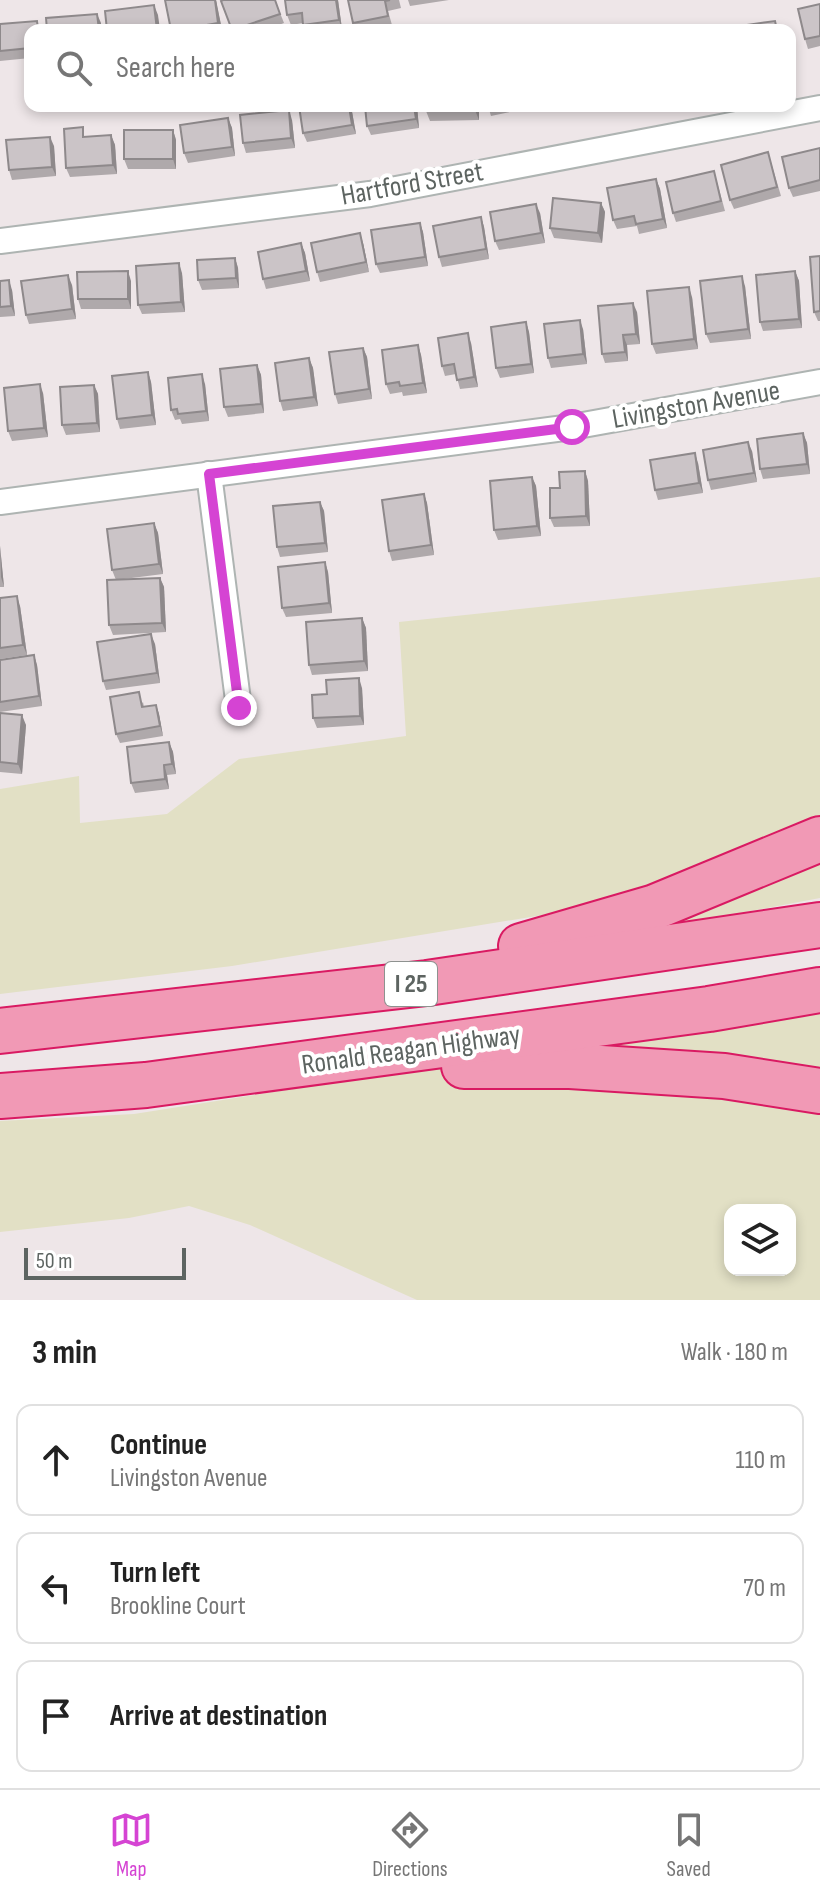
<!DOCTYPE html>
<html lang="en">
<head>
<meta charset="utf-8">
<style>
  body { margin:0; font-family:"Sofia Sans Condensed",sans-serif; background:#f6f6f6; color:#222 }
  .controls { position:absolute; right:24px; bottom:24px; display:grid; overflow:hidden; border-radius:16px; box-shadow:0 4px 12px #0003 }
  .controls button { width:72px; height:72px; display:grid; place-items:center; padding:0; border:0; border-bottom:2px solid #e0e0e0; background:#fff; color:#222; font:40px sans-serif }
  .scale { position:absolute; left:24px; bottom:20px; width:162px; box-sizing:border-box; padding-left:8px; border:4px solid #5d6461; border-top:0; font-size:22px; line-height:28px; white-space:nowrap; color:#5d6461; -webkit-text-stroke:6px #fff; paint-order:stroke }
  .stop { position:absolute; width:24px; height:24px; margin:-18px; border:6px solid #d544d3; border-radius:50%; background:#fff }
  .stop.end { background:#d544d3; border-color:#fff; box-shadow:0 2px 8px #0008 }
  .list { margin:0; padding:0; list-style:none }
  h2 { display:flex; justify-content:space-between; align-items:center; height:104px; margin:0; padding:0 32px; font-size:34px }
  h2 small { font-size:26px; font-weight:400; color:#767676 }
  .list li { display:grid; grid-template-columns:52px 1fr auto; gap:24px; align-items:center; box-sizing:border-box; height:112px; margin:0 16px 16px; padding:0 16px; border:2px solid #e0e0e0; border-radius:16px }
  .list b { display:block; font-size:30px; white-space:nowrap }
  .list p { margin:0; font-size:26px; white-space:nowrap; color:#767676 }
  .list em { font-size:26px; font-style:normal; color:#767676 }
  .icon { flex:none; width:44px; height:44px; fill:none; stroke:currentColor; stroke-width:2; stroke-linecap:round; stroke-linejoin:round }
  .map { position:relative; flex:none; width:820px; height:1300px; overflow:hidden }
  .search { position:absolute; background:#fff; box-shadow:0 4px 12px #0003; left:24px; right:24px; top:24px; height:88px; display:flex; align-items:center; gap:20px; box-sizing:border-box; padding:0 28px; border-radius:16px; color:#767676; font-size:30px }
  .sheet { height:488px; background:#fff }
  nav { display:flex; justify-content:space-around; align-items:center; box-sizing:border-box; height:112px; border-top:2px solid #e0e0e0; background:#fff; font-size:22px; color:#767676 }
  nav a { display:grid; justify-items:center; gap:4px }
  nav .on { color:#d544d3 }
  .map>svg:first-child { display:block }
  .green { fill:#e2e0c5; fill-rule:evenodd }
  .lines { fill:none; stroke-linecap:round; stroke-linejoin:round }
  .street-casing { stroke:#aeb4b2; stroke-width:28 }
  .highway-casing { stroke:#d91a62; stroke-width:48 }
  .street { stroke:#fff; stroke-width:24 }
  .highway { stroke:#f199b5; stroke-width:44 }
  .wall { fill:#afa9ab }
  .shaded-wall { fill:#8e898b }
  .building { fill:#cbc4c7; stroke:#8e898b; stroke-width:2 }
  .route { stroke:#d544d3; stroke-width:10 }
  .labels { text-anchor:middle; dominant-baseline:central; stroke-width:8; stroke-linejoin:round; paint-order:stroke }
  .shield { fill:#fff; stroke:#8e9290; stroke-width:2 }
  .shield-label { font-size:26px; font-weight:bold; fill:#5d6461 }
  .street-label { font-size:28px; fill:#5d6461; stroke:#fff }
</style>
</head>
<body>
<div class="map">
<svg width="820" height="1300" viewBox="0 0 820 1300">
  <rect width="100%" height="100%" fill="#eee6e8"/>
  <!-- green -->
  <g class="green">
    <path d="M820 577V898L644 931 561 912 232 966 0 994V789L79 776 80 823 167 814 239 759 406 736 399 622Z"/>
    <path d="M820 1006V1300H417L250 1225 189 1206 129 1218 0 1232V1121L134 1114ZM730 1210H790V1270H730Z"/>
  </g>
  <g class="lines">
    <!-- street casing -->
    <g class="street-casing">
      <g id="street">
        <path d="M0 241 370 194 820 108"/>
        <path d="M209 474 239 708"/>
        <path d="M0 502 572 427 820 382"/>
      </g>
    </g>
    <!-- highway casing -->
    <g class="highway-casing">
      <g id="highway">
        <path d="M521 946 655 907 820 839"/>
        <path d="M0 1031 427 983 820 925"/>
        <path d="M464 1066H570L724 1076 820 1091"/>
        <path d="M0 1096 146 1085 709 1009 820 990"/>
      </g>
    </g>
    <!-- street -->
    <use href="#street" class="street"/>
    <!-- highway -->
    <use href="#highway" class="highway"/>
  </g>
  <!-- wall -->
  <g class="wall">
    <path d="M168 0H216L222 30H171Z"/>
    <path d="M275 0 284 23 265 30H232Z"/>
    <path d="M338 0 342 29 305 30 303 23 291 25 287 15Z"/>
    <path d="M348 0H399L401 8 388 11 392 25 370 30H356Z"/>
    <path d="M408 0H449L410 6Z"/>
    <path d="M820 4V46L808 49 805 39Z"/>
    <path d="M37 21 41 30H30V58L0 61V24Z"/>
    <path d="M351 106 356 134 307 142 303 133Z"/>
    <path d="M365 106H417L419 128 371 135 367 126Z"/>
    <path d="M479 106V120L430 121 426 111Z"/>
    <path d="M488 106H533V107L491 116Z"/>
    <path d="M228 118 232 128 235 156 188 163 184 153Z"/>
    <path d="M292 120 295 148 246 153 243 143Z"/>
    <path d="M173 130 176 140V169H128L124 159Z"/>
    <path d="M111 135 115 145 117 174 70 177 66 168 86 137Z"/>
    <path d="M54 146 56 176 12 180 9 170Z"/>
    <path d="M820 148V191L793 197 789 188Z"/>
    <path d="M768 152 781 196 734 209 730 200Z"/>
    <path d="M714 171 725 211 676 222 673 213Z"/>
    <path d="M656 179 660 189 667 228 639 234 637 226 617 229 613 220Z"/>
    <path d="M601 203 605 212 602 243 554 238 550 228Z"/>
    <path d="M540 213 545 243 499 250 495 241Z"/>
    <path d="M481 217 484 227 489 259 442 267 439 257Z"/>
    <path d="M420 223 423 232 428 266 380 273 376 264Z"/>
    <path d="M301 243 305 253 310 281 266 289 263 279Z"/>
    <path d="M363 243 369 272 320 282 317 272Z"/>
    <path d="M820 256V321H818L814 312Z"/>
    <path d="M235 258 238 268 239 288 202 290 198 280Z"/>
    <path d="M795 271 799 281 802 328 763 331 760 322Z"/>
    <path d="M182 273 185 312 142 314 138 305Z"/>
    <path d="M0 281 12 290 15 316 0 317Z"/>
    <path d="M131 281V309H81L78 299Z"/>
    <path d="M72 285 76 319 29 324 26 315Z"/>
    <path d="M745 286 751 339 710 343 706 334Z"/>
    <path d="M692 297 698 349 656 354 652 344Z"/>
    <path d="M637 312 640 344 627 345 628 361 605 363 602 354Z"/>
    <path d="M526 322 529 332 534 373 500 378 496 368Z"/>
    <path d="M583 329 587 364 551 368 548 358Z"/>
    <path d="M471 343 478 387 460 389 456 374 445 376 442 366Z"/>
    <path d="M418 345 421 355 427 393 403 396 402 392 390 394 386 384Z"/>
    <path d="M363 348 367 357 372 399 338 404 335 394Z"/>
    <path d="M309 358 313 368 318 406 283 411 280 401Z"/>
    <path d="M257 365 261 375 264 413 228 417 224 407Z"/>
    <path d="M148 372 151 382 156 425 120 429 117 419Z"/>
    <path d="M205 384 209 421 182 424 180 419 175 420 171 410Z"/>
    <path d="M94 385 98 394 100 432 66 435 62 425Z"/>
    <path d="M43 393 48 437 12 441 8 431Z"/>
    <path d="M803 433 807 443 810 474 763 479 760 469Z"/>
    <path d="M752 451 757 482 711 490 708 480Z"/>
    <path d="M698 463 703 493 658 500 655 490Z"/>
    <path d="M585 471 588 481 590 526 554 527 550 518 560 488Z"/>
    <path d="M532 477 536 486 541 536 498 540 494 530Z"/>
    <path d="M424 494 427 503 434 555 392 561 389 551Z"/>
    <path d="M320 502 324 511 328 552 280 557 277 547Z"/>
    <path d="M154 523 158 533 163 574 116 580 112 570Z"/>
    <path d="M0 546 4 587H0Z"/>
    <path d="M325 562 328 572 332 613 286 617 282 608Z"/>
    <path d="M160 578 164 587 166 632 113 635 109 625Z"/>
    <path d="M0 598 20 606 27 655 0 659Z"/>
    <path d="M362 618 366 628 368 671 312 675 309 665Z"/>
    <path d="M155 644 160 683 106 690 103 681Z"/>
    <path d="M34 655 37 665 42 706 0 712V660Z"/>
    <path d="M362 688 364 725 317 728 313 718 327 694Z"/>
    <path d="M143 702 144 707 156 705 159 714 163 736 120 743 116 734Z"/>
    <path d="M0 713 26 725 22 774 0 772Z"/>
    <path d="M169 742 173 752 176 774 167 775 169 789 135 793 131 783Z"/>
  </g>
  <!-- shaded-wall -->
  <g class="shaded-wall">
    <path d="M215 0H216L222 30 218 23Z"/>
    <path d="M336 0H338L342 29 339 20Z"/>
    <path d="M154 5 158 15 160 30H157Z"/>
    <path d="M97 14 101 23V30H99Z"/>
    <path d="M349 106H351L356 134 352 125Z"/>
    <path d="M414 106H417L419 128 416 119Z"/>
    <path d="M475 106H479V120L475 110Z"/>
    <path d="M289 110 292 120 295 148 291 138Z"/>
    <path d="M228 118 232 128 235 156 232 147Z"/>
    <path d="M173 130 176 140V169L173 159Z"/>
    <path d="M111 135 115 145 117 174 113 165Z"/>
    <path d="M50 137 54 146 56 176 52 167Z"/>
    <path d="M656 179 660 189 667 228 663 219Z"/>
    <path d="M601 203 605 212 602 243 598 233Z"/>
    <path d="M536 204 540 213 545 243 541 233Z"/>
    <path d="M481 217 484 227 489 259 486 249Z"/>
    <path d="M420 223 423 232 428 266 425 257Z"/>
    <path d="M360 233 363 243 369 272 366 262Z"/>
    <path d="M301 243 305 253 310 281 306 271Z"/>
    <path d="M235 258 238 268 239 288 236 278Z"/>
    <path d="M179 263 182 273 185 312 181 302Z"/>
    <path d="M128 271 131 281V309L128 299Z"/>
    <path d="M795 271 799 281 802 328 799 319Z"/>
    <path d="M68 275 72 285 76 319 72 309Z"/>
    <path d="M742 276 745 286 751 339 748 329Z"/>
    <path d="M9 280 12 290 15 316 11 306Z"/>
    <path d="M689 287 692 297 698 349 694 339Z"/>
    <path d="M633 303 637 312 640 344 636 334Z"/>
    <path d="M580 320 583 329 587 364 583 354Z"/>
    <path d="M526 322 529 332 534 373 531 364Z"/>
    <path d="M468 333 471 343 478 387 474 377Z"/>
    <path d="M623 335 627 345 628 361 625 352Z"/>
    <path d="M418 345 421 355 427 393 423 383Z"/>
    <path d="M363 348 367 357 372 399 369 389Z"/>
    <path d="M309 358 313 368 318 406 314 397Z"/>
    <path d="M257 365 261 375 264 413 261 404Z"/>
    <path d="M148 372 151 382 156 425 152 415Z"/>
    <path d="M202 374 205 384 209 421 206 411Z"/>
    <path d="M40 384 43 393 48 437 44 428Z"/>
    <path d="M94 385 98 394 100 432 97 423Z"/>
    <path d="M803 433 807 443 810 474 807 464Z"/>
    <path d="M748 442 752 451 757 482 754 473Z"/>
    <path d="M695 453 698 463 703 493 699 483Z"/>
    <path d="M585 471 588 481 590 526 586 516Z"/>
    <path d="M532 477 536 486 541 536 537 526Z"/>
    <path d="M424 494 427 503 434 555 431 545Z"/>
    <path d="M320 502 324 511 328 552 325 543Z"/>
    <path d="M154 523 158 533 163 574 159 564Z"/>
    <path d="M0 546 4 587 1 577Z"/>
    <path d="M325 562 328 572 332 613 329 603Z"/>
    <path d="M160 578 164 587 166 632 162 623Z"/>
    <path d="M17 596 20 606 27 655 23 645Z"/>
    <path d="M362 618 366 628 368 671 364 661Z"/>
    <path d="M151 634 155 644 160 683 157 673Z"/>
    <path d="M34 655 37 665 42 706 39 696Z"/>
    <path d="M359 678 362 688 364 725 360 716Z"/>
    <path d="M156 705 159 714 163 736 160 726Z"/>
    <path d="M22 715 26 725 22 774 18 764Z"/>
    <path d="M169 742 173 752 176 774 172 764Z"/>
    <path d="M164 765 167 775 169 789 165 779Z"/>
  </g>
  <!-- building -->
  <g class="building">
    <path d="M165 0H215L218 23 178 30H171Z"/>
    <path d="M223 0H275L280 14 232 30 221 1Z"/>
    <path d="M285 0H336L339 20 303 25 302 13 287 15Z"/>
    <path d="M348 0H390L385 1 388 16 353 23Z"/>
    <path d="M820 4V36L805 39 798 9Z"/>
    <path d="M154 5 157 30H107L105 11Z"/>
    <path d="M97 14 99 30H47L46 18Z"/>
    <path d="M37 21 38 30H30V48L0 51V24Z"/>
    <path d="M775 21 777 30H727L726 28Z"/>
    <path d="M299 106H349L352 125 303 133Z"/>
    <path d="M365 106H414L416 119 367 126Z"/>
    <path d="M426 106H475V110L426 111Z"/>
    <path d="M289 110 291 138 243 143 240 115Z"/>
    <path d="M228 118 232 147 184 153 180 125Z"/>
    <path d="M83 127V137L111 135 113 165 66 168 64 129Z"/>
    <rect x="124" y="130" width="49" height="29"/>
    <path d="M50 137 52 167 9 170 6 140Z"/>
    <path d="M820 148V180L789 188 782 157Z"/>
    <path d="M768 152 777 187 730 200 721 165Z"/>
    <path d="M714 171 721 201 673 213 666 182Z"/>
    <path d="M656 179 663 219 636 224 634 216 613 220 607 188Z"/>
    <path d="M553 198 601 203 598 233 550 228Z"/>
    <path d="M536 204 541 233 495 241 490 212Z"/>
    <path d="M481 217 486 249 439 257 433 226Z"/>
    <path d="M420 223 425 257 376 264 371 230Z"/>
    <path d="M360 233 366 262 317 272 311 243Z"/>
    <path d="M301 243 306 271 263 279 258 252Z"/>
    <path d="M820 256V311L814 312 810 257Z"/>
    <path d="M235 258 236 278 198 280 197 260Z"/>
    <path d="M179 263 181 302 138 305 136 266Z"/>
    <path d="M128 271V299H78L77 272Z"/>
    <path d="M795 271 799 319 760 322 756 275Z"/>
    <path d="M68 275 72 309 26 315 21 281Z"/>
    <path d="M742 276 748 329 706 334 700 281Z"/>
    <path d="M9 280 11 306 0 307V281Z"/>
    <path d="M689 287 694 339 652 344 647 291Z"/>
    <path d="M633 303 636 334 623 335 625 352 602 354 598 306Z"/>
    <path d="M580 320 583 354 548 358 544 324Z"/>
    <path d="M526 322 531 364 496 368 491 327Z"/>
    <path d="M468 333 474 377 457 380 454 364 442 366 438 338Z"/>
    <path d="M418 345 423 383 400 386 399 382 386 384 382 350Z"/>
    <path d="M363 348 369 389 335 394 329 352Z"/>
    <path d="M309 358 314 397 280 401 275 363Z"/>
    <path d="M257 365 261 404 224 407 220 369Z"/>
    <path d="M148 372 152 415 117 419 112 376Z"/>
    <path d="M202 374 206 411 178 414 177 409 171 410 168 378Z"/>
    <path d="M40 384 44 428 8 431 4 388Z"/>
    <path d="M94 385 97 423 62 425 60 387Z"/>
    <path d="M803 433 807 464 760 469 757 439Z"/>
    <path d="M748 442 754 473 708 480 703 450Z"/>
    <path d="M695 453 699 483 655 490 650 460Z"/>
    <path d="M585 471 586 516 550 518V488H560L559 472Z"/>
    <path d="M532 477 537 526 494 530 490 481Z"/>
    <path d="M424 494 431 545 389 551 382 500Z"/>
    <path d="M320 502 325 543 277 547 273 506Z"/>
    <path d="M154 523 159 564 112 570 107 529Z"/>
    <path d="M325 562 329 603 282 608 278 567Z"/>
    <path d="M160 578 162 623 109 625 107 580Z"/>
    <path d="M17 596 23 645 0 648V598Z"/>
    <path d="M362 618 364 661 309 665 306 622Z"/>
    <path d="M151 634 157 673 103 681 97 642Z"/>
    <path d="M34 655 39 696 0 702V660Z"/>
    <path d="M359 678 360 716 313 718 312 695 327 694 326 680Z"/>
    <path d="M139 692 142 707 156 705 160 726 116 734 110 697Z"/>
    <path d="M0 713 22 715 18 764 0 762Z"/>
    <path d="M169 742 172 764 164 765 165 779 131 783 127 747Z"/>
  </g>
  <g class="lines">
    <!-- route -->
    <path class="route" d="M239 708 209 474 572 427"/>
  </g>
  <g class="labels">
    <!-- shield labels -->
    <rect class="shield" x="385" y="962" width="52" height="44" rx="6"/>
    <g class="shield-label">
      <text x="411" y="984">I 25</text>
    </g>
    <!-- street labels -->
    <g class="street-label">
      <text transform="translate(412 184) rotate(-10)">Hartford Street</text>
      <text transform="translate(696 405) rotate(-10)">Livingston Avenue</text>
      <text transform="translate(411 1050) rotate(-8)">Ronald Reagan Highway</text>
    </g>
  </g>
</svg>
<div class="controls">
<button><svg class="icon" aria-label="layers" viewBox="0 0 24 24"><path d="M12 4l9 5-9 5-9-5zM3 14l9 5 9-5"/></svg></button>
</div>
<div class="scale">50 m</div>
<div class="stop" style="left:572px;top:427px"></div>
<div class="stop end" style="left:239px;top:708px"></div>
<div class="search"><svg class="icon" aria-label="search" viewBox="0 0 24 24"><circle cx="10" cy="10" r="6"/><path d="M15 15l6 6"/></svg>Search here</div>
</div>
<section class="sheet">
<h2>3 min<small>Walk · 180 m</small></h2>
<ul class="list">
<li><svg class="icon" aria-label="ahead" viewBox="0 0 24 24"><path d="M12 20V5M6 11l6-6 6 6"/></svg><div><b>Continue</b><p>Livingston Avenue</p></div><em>110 m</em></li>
<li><svg class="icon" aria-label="left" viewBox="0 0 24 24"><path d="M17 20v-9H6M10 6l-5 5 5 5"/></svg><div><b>Turn left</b><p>Brookline Court</p></div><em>70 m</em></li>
<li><svg class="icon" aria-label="arrive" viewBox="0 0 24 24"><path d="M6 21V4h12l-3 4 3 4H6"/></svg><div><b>Arrive at destination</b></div></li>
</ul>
</section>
<nav>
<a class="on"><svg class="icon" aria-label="map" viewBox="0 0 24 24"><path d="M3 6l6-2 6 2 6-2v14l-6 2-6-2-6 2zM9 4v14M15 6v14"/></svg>Map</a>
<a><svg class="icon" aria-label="directions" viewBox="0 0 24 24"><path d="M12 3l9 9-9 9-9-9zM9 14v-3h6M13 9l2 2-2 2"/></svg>Directions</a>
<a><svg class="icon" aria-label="saved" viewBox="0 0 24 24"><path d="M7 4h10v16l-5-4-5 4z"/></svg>Saved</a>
</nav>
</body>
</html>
